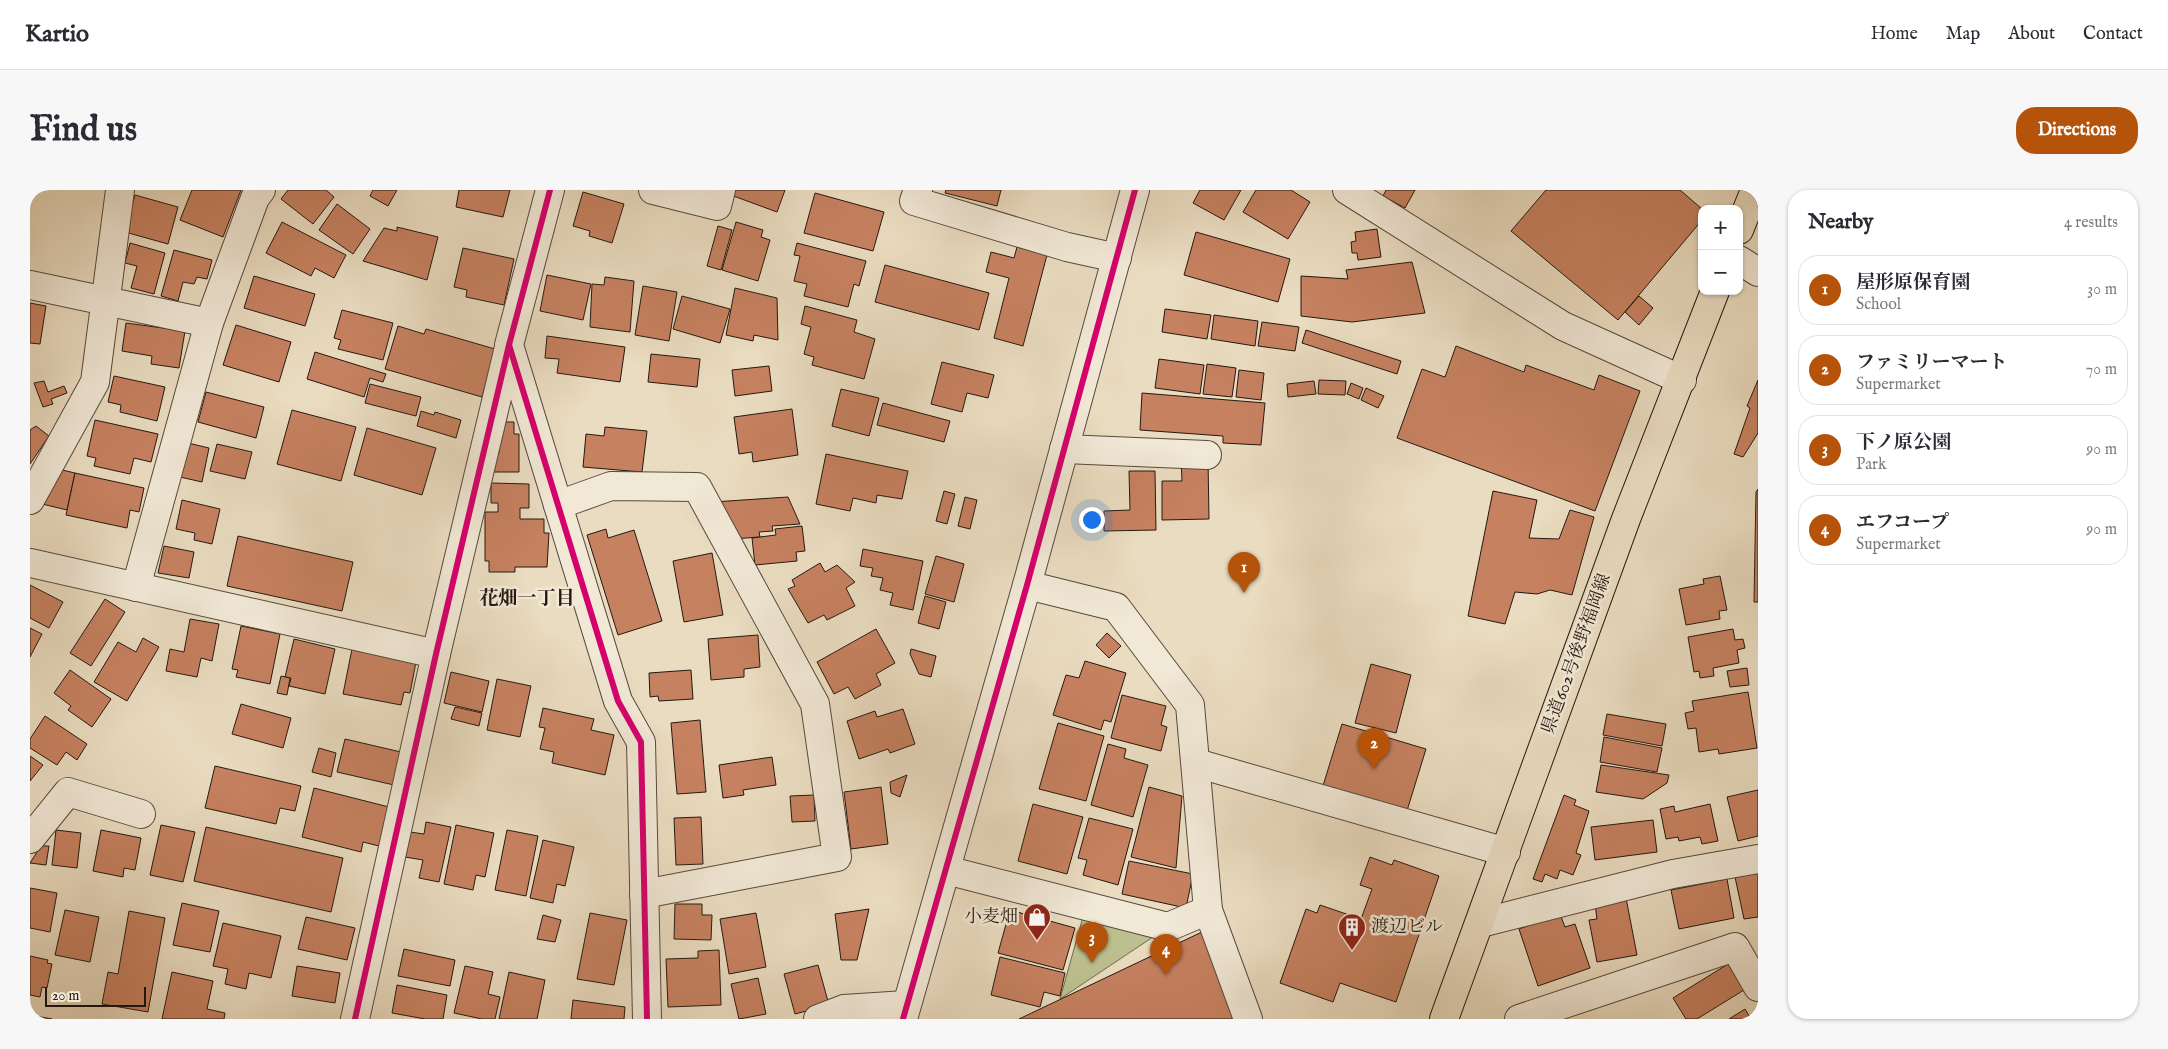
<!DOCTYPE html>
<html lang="en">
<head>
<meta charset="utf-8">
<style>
  body { margin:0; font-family:"IM FELL English","Noto Serif JP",serif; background:#f7f7f7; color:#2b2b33 }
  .controls { position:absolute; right:15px; top:15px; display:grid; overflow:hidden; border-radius:10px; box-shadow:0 1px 4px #0004 }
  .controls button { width:45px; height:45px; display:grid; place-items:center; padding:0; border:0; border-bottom:1px solid #e1e1e2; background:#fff; color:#2b2b33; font:25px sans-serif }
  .scale { position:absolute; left:15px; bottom:12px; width:101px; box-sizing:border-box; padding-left:5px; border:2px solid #251811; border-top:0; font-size:14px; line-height:18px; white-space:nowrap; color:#251811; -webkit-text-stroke:4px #f1e8d6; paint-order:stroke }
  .you { position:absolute; left:1061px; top:329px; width:18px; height:18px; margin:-12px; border:4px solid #fff; border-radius:50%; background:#1a73e8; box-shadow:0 0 0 8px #1a73e833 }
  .badge { display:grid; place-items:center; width:32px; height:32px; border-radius:50%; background:#b45309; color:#fff; font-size:16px; font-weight:700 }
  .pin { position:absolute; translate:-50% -41px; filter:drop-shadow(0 1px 2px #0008) }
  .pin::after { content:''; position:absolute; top:26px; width:18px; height:15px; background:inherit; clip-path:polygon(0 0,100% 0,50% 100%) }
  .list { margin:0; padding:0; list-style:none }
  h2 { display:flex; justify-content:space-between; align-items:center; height:65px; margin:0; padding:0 20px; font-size:21px }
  h2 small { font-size:16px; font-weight:400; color:#7c7c81 }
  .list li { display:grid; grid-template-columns:32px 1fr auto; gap:15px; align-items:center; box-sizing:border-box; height:70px; margin:0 10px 10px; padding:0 10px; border:1px solid #e1e1e2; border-radius:20px }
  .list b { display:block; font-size:19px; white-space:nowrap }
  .list p { margin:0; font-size:16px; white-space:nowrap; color:#7c7c81 }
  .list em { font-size:16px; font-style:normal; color:#7c7c81 }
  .map { position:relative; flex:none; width:1728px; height:829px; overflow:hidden; border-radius:20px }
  header { display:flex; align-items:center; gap:30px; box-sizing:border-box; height:70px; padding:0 25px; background:#fff; border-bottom:1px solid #e1e1e2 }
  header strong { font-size:24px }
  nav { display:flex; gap:28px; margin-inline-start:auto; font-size:18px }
  .intro { display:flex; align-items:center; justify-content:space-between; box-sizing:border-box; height:120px; padding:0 30px }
  h1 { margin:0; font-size:35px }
  .button { padding:12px 22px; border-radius:20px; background:#b45309; color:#fff; font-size:18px; font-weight:700 }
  main { display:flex; gap:30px; padding:0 30px }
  aside { flex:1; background:#fff; border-radius:20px; box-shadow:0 1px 4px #0004 }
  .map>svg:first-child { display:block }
  .green { fill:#bcbf8e; stroke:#706c50 }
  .building { fill:#c68160; stroke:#251811 }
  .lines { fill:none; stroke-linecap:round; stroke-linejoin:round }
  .minor-casing { stroke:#56493d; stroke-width:30 }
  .major-casing { stroke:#251811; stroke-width:30 }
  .minor { stroke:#f1e8d6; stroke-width:28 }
  .major { stroke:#eadcc0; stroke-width:28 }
  .cycleway-casing { stroke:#f1e8d6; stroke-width:9 }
  .cycleway { stroke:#d6006c; stroke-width:6 }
  .labels { text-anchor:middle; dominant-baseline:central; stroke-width:5; stroke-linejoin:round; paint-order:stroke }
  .street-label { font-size:18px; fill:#251811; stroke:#f1e8d6 }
  .poi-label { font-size:18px; fill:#251811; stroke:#f1e8d6; text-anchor:end }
  .neighbourhood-label { font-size:19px; font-weight:bold; fill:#251811; stroke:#f1e8d6 }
</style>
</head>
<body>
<header>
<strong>Kartio</strong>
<nav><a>Home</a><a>Map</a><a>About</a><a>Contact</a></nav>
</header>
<div class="intro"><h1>Find us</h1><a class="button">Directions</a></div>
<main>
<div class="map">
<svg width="1728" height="829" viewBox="0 0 1728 829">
  <rect width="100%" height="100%" fill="#eadcc0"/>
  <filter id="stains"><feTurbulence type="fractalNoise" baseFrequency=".004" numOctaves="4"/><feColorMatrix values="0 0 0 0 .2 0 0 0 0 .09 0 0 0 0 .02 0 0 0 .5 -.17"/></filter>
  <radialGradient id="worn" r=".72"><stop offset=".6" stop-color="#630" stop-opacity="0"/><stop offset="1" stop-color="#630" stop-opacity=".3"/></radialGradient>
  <!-- green -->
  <path class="green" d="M1056 716 1138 737 1030 809Z"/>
  <!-- building -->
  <g class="building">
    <path d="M162 0H211L193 47 150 30Z"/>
    <path d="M258 0H296L304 7 283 34 251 9Z"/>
    <path d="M343 0H367L358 16 340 6Z"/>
    <path d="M429 0H480L473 27 426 17Z"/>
    <path d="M699 0H755L747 22 698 4Z"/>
    <path d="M916 0H971L967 16 915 3Z"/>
    <path d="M1170 0H1211L1194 30 1163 13Z"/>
    <path d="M1226 0H1261L1280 12 1258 49 1213 22Z"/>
    <path d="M1356 0H1385L1375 18 1353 6Z"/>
    <path d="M1516 0H1650L1672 19V30L1588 130 1481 41Z"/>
    <path d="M553 2 594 14 582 53 559 46 560 41 543 36Z"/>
    <path d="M785 3 854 22 843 61 774 43Z"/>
    <path d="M105 5 148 17 138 54 95 42Z"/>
    <path d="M307 14 340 39 323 64 289 40Z"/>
    <path d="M252 32 316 65 304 88 285 78 281 86 236 63Z"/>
    <path d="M706 32 733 40 731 47 740 50 728 91 692 80Z"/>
    <path d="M688 36 702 40 691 80 677 76Z"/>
    <path d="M367 37 408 47 397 90 333 71 354 38 367 41Z"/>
    <path d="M1347 39 1351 67 1328 70 1327 63H1322L1321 52 1326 51 1325 42Z"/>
    <path d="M1166 42 1260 69 1248 112 1154 85Z"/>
    <path d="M100 53 135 63 124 104 101 98 107 76 95 73Z"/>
    <path d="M767 53 836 71 829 96 824 94 818 117 774 106 777 94 764 91 770 66 764 65Z"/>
    <path d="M987 57 1017 65 993 156 964 148 979 88 956 82 961 62 984 68Z"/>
    <path d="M433 58 484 69 474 115 436 107 437 100 424 97Z"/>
    <path d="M144 60 182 70 177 89 167 87 164 94 153 92 148 111 131 106Z"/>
    <path d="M1382 72 1395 123 1322 132 1271 126V86L1318 89 1316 80Z"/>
    <path d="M855 75 959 103 949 140 845 112Z"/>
    <path d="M517 85 561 94 553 130 510 121Z"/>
    <path d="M224 86 285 104 275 136 214 118Z"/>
    <path d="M575 87 604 91 600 142 560 137 562 94 574 95Z"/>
    <path d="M613 96 647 102 639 151 605 145Z"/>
    <path d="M705 98 747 108 748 150 724 145 723 151 696 145Z"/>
    <path d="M652 106 700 119 690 153 643 139Z"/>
    <path d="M1609 106 1623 118 1609 135 1595 122Z"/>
    <path d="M0 113 16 116 10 154 0 153Z"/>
    <path d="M775 116 827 130 824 142 845 149 834 189 782 175 784 167 774 164 781 137 771 134Z"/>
    <path d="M1135 119 1181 125 1177 149 1132 142Z"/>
    <path d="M312 120 363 133 353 170 308 159 311 150 304 148Z"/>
    <path d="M1184 125 1228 131 1225 156 1181 149Z"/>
    <path d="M1232 132 1269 137 1265 161 1228 156Z"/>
    <path d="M96 133 155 141 149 178 121 174 122 166 92 161Z"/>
    <path d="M206 135 261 152 249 192 193 175Z"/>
    <path d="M368 136 394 144 396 139 465 159 452 207 355 179Z"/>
    <path d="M1276 140 1371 171 1367 184 1272 153Z"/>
    <path d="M517 146 595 157 590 192 527 183 529 169 515 168Z"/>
    <path d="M1426 156 1494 182 1496 175 1564 200 1569 185 1610 201 1565 321 1367 248 1392 179 1415 187Z"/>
    <path d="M285 162 356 184 353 192 340 188 334 207 277 189Z"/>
    <path d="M621 164 670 169 667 197 618 192Z"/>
    <path d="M1129 169 1174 175 1170 204 1125 198Z"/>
    <path d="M912 172 964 185 958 208 937 203 932 222 901 214Z"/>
    <path d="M1177 174 1206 178 1202 207 1173 204Z"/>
    <path d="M739 176 742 201 705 206 702 180Z"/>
    <path d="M1209 180 1234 183 1231 210 1206 207Z"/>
    <path d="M84 186 135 197 127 231 90 222 91 215 78 212Z"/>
    <path d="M1289 190 1316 191 1315 205 1288 204Z"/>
    <path d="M1728 190V243L1713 267 1704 264 1720 218 1717 216Z"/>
    <path d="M14 191 18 202 34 196 37 203 21 209 23 214 13 217 4 193Z"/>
    <path d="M1284 191 1286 204 1258 207 1257 194Z"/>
    <path d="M1321 193 1333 198 1329 209 1317 204Z"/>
    <path d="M340 194 391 207 386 226 335 213Z"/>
    <path d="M1336 198 1354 206 1348 218 1331 210Z"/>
    <path d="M811 199 849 208 839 246 802 236Z"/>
    <path d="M176 202 234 217 226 248 168 232Z"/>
    <path d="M1112 203 1235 213 1231 255 1193 253V246L1110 240Z"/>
    <path d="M853 213 920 231 914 252 847 235Z"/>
    <path d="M762 219 768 265 723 272 722 262 709 264 704 227Z"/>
    <path d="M262 220 326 237 311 291 247 274Z"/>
    <path d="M391 221 404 225 405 222 431 230 426 248 387 236Z"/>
    <path d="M65 230 128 244 121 272 104 268 100 284 64 276 66 268 57 266Z"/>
    <path d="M469 232H484V244H489V282H461L460 263H469Z"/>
    <path d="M6 236 19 246 0 274V240Z"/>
    <path d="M575 237 617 241 612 282 553 277 556 244 574 246Z"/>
    <path d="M337 238 406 258 392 305 324 285Z"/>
    <path d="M158 253 179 258 172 292 150 287Z"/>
    <path d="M187 254 222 262 215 289 180 281Z"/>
    <path d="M796 264 878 281 872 309 847 305 846 313 823 308 820 321 786 314Z"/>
    <path d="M1151 269H1178L1179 329 1132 330V291H1152Z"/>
    <path d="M28 279 45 283 37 320 8 313Z"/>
    <path d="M1099 281H1125L1126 340 1074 341V321L1100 320Z"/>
    <path d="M45 283 114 298 109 322 100 320 97 338 36 325Z"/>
    <path d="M461 293 499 294V318H490V329H514V343H519L517 377H485V382H459V371H455V322H468V313H461Z"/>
    <path d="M1728 299V412H1724L1726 302Z"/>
    <path d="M914 301 925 304 917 334 906 331Z"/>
    <path d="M1463 301 1507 310 1499 348 1529 349 1540 320 1564 327 1542 405 1520 400 1507 404 1485 402 1475 434 1438 426Z"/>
    <path d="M758 307 770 334 742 336 743 341 729 342 730 347 702 349V332H692L683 312Z"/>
    <path d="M935 307 947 310 940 339 928 336Z"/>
    <path d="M152 310 190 319 182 354 164 350 165 343 146 339Z"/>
    <path d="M772 336 775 361 766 362 767 371 725 375 722 348 746 345 745 339Z"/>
    <path d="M576 339 578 348 604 340 632 431 588 445 557 345Z"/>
    <path d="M208 346 323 372 312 421 197 396Z"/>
    <path d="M134 356 164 362 159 388 128 383Z"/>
    <path d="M833 359 893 371 883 420 860 415 863 403 850 400 853 388 841 386 843 378 830 376Z"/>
    <path d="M682 363 693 425 654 432 643 371Z"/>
    <path d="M906 366 934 374 924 412 895 404Z"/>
    <path d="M790 373 795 382 807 375 825 392 816 398 825 416 797 430 794 425 778 433 758 399 765 396 762 390Z"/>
    <path d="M1690 386 1697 420 1689 421 1690 429 1656 435 1649 399 1674 394 1673 389Z"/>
    <path d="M0 395 33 412 19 438 0 428Z"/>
    <path d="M895 406 916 412 909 439 888 433Z"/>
    <path d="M75 409 95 422 61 476 40 463Z"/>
    <path d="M160 429 189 434 182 471 171 468 167 487 136 481 140 459 154 462Z"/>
    <path d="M211 436 250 444 240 494 206 487 208 480 202 479Z"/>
    <path d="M0 438 12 444 0 467Z"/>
    <path d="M846 439 865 473 846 484 851 495 825 509 818 497 804 504 787 472Z"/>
    <path d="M1703 439 1705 450 1713 449 1715 458 1707 460 1709 473 1683 478 1684 486 1670 488 1669 481 1664 482 1658 447Z"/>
    <path d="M1077 443 1091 456 1079 468 1066 455Z"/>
    <path d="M728 445 730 477 714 479V487L681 490 678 449Z"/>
    <path d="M113 448 129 457 97 511 64 492 88 452 106 462Z"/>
    <path d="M264 449 305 459 295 504 259 496 261 488 255 487Z"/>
    <path d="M322 459 386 472 380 503 374 502 371 515 313 504Z"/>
    <path d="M881 459 906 466 901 487 889 484 880 464Z"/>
    <path d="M1055 471 1096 483 1081 532 1074 530 1071 540 1023 525 1036 485 1049 488Z"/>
    <path d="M1341 474 1381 485 1366 543 1325 533Z"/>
    <path d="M1717 478 1719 495 1700 497 1697 481Z"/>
    <path d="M40 480 81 509 62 537 38 520 41 516 24 503Z"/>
    <path d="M661 480 663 509 629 511 628 506 620 507 619 483Z"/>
    <path d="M421 482 459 491 452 522 414 513Z"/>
    <path d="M251 486 260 488 257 505 247 503Z"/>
    <path d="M467 489 501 496 490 547 457 540Z"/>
    <path d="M1718 502 1727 558 1689 564 1688 559 1669 562 1666 538 1658 539 1655 523 1664 521 1662 511Z"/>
    <path d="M1092 505 1136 516 1131 535 1137 537 1131 561 1081 548Z"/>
    <path d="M211 514 261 528 253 558 202 544Z"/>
    <path d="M425 517 452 523 449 536 421 529Z"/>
    <path d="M513 518 564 529 561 540 584 545 575 585 522 573 524 562 510 559 515 538 509 537Z"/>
    <path d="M873 519 885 554 860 563 858 559 829 569 817 531 845 521 847 527Z"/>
    <path d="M1577 524 1636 534 1632 556 1573 545Z"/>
    <path d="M15 526 57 554 47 570 36 562 27 575 0 558V549Z"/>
    <path d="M670 530 676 602 647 604 641 533Z"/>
    <path d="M1028 533 1074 546 1056 611 1009 599Z"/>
    <path d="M1312 534 1396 559 1376 624 1292 599Z"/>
    <path d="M1574 547 1632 558 1627 582 1570 572Z"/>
    <path d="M315 549 371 562 364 595 307 582Z"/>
    <path d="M1078 554 1096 559 1094 568 1118 575 1103 627 1061 615Z"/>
    <path d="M289 558 306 563 301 587 282 582Z"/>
    <path d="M0 566 13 575 0 591Z"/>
    <path d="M742 567 746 595 713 600 714 605 693 608 689 575Z"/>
    <path d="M1571 575 1639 585 1637 593 1613 609 1566 602Z"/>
    <path d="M185 576 271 596 265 621 250 618 246 634 175 618Z"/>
    <path d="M877 585 870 607 861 603 860 592Z"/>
    <path d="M851 597 858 654 821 659 814 602Z"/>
    <path d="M1119 597 1152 606 1146 678 1101 667Z"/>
    <path d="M284 598 359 617 349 656 333 652 331 662 272 647Z"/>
    <path d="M1728 600V646L1708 651 1697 607Z"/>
    <path d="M784 605 785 631 762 632 760 606Z"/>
    <path d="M1534 605 1546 610 1544 615 1559 621 1546 663 1551 665 1543 685 1530 680 1527 689 1515 684 1512 692 1503 689Z"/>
    <path d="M1003 614 1053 627 1037 684 988 671Z"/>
    <path d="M1680 614 1688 651 1672 654 1670 647 1649 651 1648 647 1636 649 1630 619 1644 616 1645 622Z"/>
    <path d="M671 627 673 674 646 675 644 628Z"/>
    <path d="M1059 628 1103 639 1088 695 1053 685 1057 670 1048 668Z"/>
    <path d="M1623 630 1627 662 1565 670 1561 637Z"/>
    <path d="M396 632 421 637 409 692 389 688 393 670 375 667 380 642 394 644Z"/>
    <path d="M131 635 165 642 153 692 120 685Z"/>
    <path d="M426 635 464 643 455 687 446 685 443 700 414 694Z"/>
    <path d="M176 637 313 668 301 722 164 691Z"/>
    <path d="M26 640 51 643 47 678 22 675Z"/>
    <path d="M71 640 111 648 105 680 94 678 93 687 63 681Z"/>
    <path d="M477 640 508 646 496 706 465 700Z"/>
    <path d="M513 650 544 657 535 696 527 694 523 713 500 708Z"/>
    <path d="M11 656H19L16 675 0 673Z"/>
    <path d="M1340 667 1362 675 1364 670 1409 686 1366 812 1310 793 1303 812 1250 793 1276 719 1287 723 1290 715 1331 729 1342 699 1330 695Z"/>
    <path d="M1099 671 1163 684 1156 718 1092 704Z"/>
    <path d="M1728 682V727L1714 729 1705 687Z"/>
    <path d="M1697 689 1704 728 1649 739 1641 700Z"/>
    <path d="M0 698 27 703 20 742 0 738Z"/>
    <path d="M1596 708 1607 765 1567 772 1559 730 1567 729 1565 714Z"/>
    <path d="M152 713 189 721 180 762 143 755Z"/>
    <path d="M645 714H672V725H682L681 750 644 749Z"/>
    <path d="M839 719 827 770H811L805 724Z"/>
    <path d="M35 720 69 727 60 772 25 765Z"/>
    <path d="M980 720 1045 738 1033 780 968 763Z"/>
    <path d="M99 721 135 728 118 822 72 814 78 782 88 784Z"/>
    <path d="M560 723 597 730 584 795 547 789Z"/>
    <path d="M726 723 736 777 699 784 690 729Z"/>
    <path d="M1530 724 1535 737 1545 734 1560 778 1508 796 1489 739Z"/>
    <path d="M513 725 531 730 525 752 507 749Z"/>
    <path d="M276 727 325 738 317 770 268 759Z"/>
    <path d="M193 733 251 746 241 788 219 783 216 799 195 794 198 779 183 776Z"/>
    <path d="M1174 741 1205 829H989Z"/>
    <path d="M374 759 425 770 420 796 368 786Z"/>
    <path d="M689 760 691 815 638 817 636 769 668 768V761Z"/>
    <path d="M0 766 18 770 17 773 22 774 17 798 12 797 10 807 0 805Z"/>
    <path d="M970 767 1035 783 1030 806 1014 802 1010 817 961 805Z"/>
    <path d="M1698 774 1714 800 1667 829H1656L1643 808Z"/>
    <path d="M788 775 799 815 765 824 754 784Z"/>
    <path d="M267 776 310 783 305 813 262 806Z"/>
    <path d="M435 776 463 782 458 804 470 807 465 829H452L424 823Z"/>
    <path d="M142 782 183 791 177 819 195 823 194 829H132Z"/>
    <path d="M479 782 515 790 507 829H469Z"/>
    <path d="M728 788 736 824 709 829 701 794Z"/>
    <path d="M367 795 417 805 413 829H395L362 823Z"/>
    <path d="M543 810 595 817 594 829H541Z"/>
    <path d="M1715 819 1721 829H1699Z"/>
    <path d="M0 825 22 829H0Z"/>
  </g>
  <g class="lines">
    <!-- minor casing -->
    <g class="minor-casing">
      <g id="minor">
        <path d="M520 0 479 155 588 511 611 552 617 829"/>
        <path d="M623 0 687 16 691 0"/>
        <path d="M888 0 884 11 1037 57 1087 68"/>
        <path d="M1317 0 1533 136 1652 190"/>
        <path d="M1709 70 1728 82"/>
        <path d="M0 95 179 133"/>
        <path d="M1034 259 1177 265"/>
        <path d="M0 310 65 192 90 0"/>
        <path d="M528 315 581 296 667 297 785 514 807 667 614 704"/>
        <path d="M0 373 406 464"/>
        <path d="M997 395 1086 417 1160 515 1178 720"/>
        <path d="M106 397 179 133 225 8 231 0"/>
        <path d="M1166 573 1476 662"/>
        <path d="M0 649 38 602 111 624"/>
        <path d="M916 680 1138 737 1178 720 1218 829"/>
        <path d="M1451 733 1643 684 1728 669"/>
        <path d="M325 829 406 464 479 157"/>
        <path d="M788 829 814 819 876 815"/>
        <path d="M873 829 997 395 1105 0"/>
        <path d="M1489 829 1705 757 1728 797"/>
      </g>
    </g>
    <!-- major casing -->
    <g class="major-casing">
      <g id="major">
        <path d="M1709 40 1725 0"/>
        <path d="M1414 829 1596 329 1685 101"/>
      </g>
    </g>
    <!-- minor -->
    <use href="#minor" class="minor"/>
    <!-- major -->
    <use href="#major" class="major"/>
    <!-- cycleway casing -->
    <g class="cycleway-casing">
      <g id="cycleway">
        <path d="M520 0 479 155 588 511 611 552 617 829"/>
        <path d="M325 829 406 464 479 155"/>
        <path d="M873 829 997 395 1105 0"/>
      </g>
    </g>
    <!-- cycleway -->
    <use href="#cycleway" class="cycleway"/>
  </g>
  <!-- icons -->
  <defs>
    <g id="shop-pin" transform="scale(1.4375)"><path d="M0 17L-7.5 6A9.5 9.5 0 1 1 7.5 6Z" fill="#8f2418" stroke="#f1e8d6"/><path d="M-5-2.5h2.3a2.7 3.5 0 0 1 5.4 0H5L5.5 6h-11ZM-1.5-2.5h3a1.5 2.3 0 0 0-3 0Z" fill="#fff"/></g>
    <g id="building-pin" transform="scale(1.4375)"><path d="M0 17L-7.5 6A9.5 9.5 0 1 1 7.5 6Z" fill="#8f2418" stroke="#f1e8d6"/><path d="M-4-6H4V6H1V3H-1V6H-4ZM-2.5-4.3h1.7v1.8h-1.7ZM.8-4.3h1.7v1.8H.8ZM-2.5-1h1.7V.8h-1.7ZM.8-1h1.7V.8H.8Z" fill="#fff"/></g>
  </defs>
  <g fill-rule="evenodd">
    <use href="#shop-pin" x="1007" y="727"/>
    <use href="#building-pin" x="1322" y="737"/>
  </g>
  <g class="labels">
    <!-- street labels -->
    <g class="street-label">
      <text transform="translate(1547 464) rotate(-70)">県道602号後野福岡線</text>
    </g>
    <!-- poi labels -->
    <g class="poi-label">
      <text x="988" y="727">小麦畑</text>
      <text x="1341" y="737" text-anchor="start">渡辺ビル</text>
    </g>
    <!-- neighbourhood labels -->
    <g class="neighbourhood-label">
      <text x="497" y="409">花畑一丁目</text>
    </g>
  </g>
  <rect width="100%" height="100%" filter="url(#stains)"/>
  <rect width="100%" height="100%" fill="url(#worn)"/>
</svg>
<div class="controls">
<button>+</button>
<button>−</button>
</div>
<div class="scale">20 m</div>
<div class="you"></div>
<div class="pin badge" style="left:1214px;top:403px">1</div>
<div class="pin badge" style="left:1344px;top:579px">2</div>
<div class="pin badge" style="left:1062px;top:773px">3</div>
<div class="pin badge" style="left:1136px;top:785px">4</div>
</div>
<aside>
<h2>Nearby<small>4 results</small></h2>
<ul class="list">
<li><span class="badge">1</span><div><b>屋形原保育園</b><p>School</p></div><em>30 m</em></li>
<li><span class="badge">2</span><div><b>ファミリーマート</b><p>Supermarket</p></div><em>70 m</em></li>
<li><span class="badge">3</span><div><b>下ノ原公園</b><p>Park</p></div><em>90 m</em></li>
<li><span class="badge">4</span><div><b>エフコープ</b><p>Supermarket</p></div><em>90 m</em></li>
</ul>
</aside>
</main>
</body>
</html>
